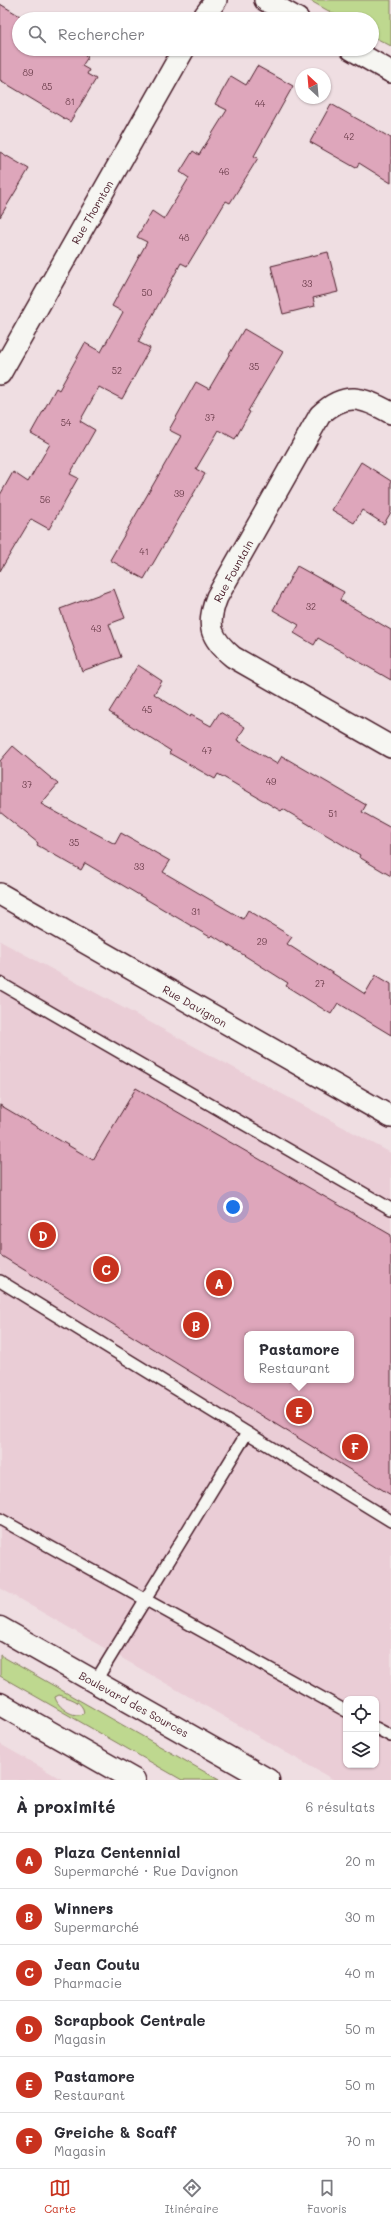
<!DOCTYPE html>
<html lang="fr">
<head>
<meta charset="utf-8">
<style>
  body { margin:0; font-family:Mali,sans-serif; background:#f2f2f3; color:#2b2b33 }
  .controls { position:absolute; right:12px; bottom:12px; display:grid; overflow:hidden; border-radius:8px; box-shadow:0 1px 3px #0004 }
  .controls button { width:36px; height:36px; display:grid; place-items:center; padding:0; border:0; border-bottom:1px solid #e1e1e2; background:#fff; color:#2b2b33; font:20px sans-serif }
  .compass { position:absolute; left:295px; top:68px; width:36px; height:36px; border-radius:50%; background:#fff; box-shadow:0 1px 3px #0004; rotate:334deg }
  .you { position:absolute; left:233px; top:1207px; width:14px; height:14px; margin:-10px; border:3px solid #fff; border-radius:50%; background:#1a73e8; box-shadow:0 0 0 6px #1a73e833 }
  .badge { display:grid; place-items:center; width:26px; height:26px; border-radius:50%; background:#c8321e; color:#fff; font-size:13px; font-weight:700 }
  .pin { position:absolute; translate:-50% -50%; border:2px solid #fff; box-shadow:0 1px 4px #0006 }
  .popup { position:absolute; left:244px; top:1331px; width:110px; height:52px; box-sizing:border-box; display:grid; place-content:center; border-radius:8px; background:#fff; filter:drop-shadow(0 1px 3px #0005); font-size:13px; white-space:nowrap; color:#7c7c81 }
  .popup b { font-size:15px; color:#2b2b33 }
  .popup::after { content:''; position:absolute; left:50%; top:100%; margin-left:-8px; border:8px solid transparent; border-top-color:#fff }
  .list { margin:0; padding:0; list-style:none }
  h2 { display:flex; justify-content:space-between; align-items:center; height:52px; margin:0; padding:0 16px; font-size:17px }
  h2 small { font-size:13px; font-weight:400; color:#7c7c81 }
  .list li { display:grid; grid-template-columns:26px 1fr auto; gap:12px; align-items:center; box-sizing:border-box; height:56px; padding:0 16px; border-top:1px solid #e1e1e2 }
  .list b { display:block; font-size:15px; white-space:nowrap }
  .list p { margin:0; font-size:13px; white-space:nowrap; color:#7c7c81 }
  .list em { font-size:13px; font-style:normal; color:#7c7c81 }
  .icon { flex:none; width:22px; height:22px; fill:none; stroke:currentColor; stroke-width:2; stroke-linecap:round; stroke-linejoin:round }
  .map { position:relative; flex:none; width:391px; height:1780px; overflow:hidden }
  .search { position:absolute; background:#fff; box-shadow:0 1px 3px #0004; left:12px; right:12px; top:12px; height:44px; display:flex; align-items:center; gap:10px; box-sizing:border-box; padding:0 14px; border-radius:22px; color:#7c7c81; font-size:15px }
  .sheet { height:388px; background:#fff }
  nav { display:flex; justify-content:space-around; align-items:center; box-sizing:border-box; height:56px; border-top:1px solid #e1e1e2; background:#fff; font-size:11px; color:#7c7c81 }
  nav a { display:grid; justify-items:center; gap:2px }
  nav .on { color:#c8321e }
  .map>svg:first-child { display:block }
  .built { fill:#eacdd6; fill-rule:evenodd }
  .green { fill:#bed88f; stroke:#847c5d; fill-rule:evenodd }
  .building { fill:#dea6bb; stroke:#4a1f2b; fill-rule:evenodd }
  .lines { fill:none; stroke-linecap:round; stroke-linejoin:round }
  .service-casing { stroke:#4a1f2b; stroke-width:14 }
  .minor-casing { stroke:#4a1f2b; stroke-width:24 }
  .secondary-casing { stroke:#4a1f2b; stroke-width:25 }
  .service { stroke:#f6f6f2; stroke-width:11 }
  .minor { stroke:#f6f6f2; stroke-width:21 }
  .secondary { stroke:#f6f6f2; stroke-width:22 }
  .labels { text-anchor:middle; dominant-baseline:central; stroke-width:4; stroke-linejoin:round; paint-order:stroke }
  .number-label { font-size:9px; fill:#6f414f }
  .street-label { font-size:11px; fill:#4a1f2b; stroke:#f6f6f2 }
</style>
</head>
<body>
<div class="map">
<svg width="391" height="1780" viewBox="0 0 391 1780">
  <rect width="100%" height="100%" fill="#efdee2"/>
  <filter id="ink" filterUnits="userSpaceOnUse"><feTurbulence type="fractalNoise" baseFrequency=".025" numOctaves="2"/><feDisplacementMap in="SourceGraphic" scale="8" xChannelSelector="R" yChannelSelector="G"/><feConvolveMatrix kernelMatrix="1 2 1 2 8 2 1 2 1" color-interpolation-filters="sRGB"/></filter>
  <g filter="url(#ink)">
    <!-- built -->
    <g class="built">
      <path d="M0 941 391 1153V1780H334L0 1588ZM247 1334H351V1380H247ZM346 1699H376V1765H346Z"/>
      <path d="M0 1744 63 1780H0Z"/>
    </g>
    <!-- green -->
    <g class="green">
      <path d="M309 0H391V46L372 36V19H343Z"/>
      <path d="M0 1655 219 1780H182L0 1676ZM59 1695C69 1698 83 1701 84 1713 75 1720 57 1707 55 1697Z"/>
    </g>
    <!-- building -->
    <g class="building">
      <path d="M0 4 25 19H19V49H75L88 57 82 66 89 70 87 74 96 79 70 122 0 80Z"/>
      <path d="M257 66 293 86 254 156 258 158 230 203 226 201 187 266 181 263 138 342 150 348 122 399 99 387 80 421 95 430 70 474 78 478 49 529 31 519 0 571V495L13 472 28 482 50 444 31 433 56 388 59 390 85 343 101 352 123 312 112 306 147 242 137 237 152 211 164 219 189 178 180 172 193 151 199 155 227 110 215 104 231 76 246 85Z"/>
      <path d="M331 104 391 138V183L359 163 356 168 310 142Z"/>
      <path d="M0 152 29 169 0 217Z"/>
      <path d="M328 252 338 292 313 298 315 306 283 314 271 266Z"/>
      <path d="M244 329 283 352 248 411 250 412 235 439 219 430 196 469 205 474 144 579 110 560 181 436 169 430 196 382 209 389Z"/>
      <path d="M361 462 391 481V512L384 524 362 510 354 523 332 510Z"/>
      <path d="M297 566 344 592 340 600 391 630V680L318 638 314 645 294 633 299 625 273 610Z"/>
      <path d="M114 589 125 618 109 624 121 657 82 671 60 609Z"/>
      <path d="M138 665 162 681 154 694 190 717 191 715 211 726 220 712 245 727 237 740 277 764 282 756 366 805 362 812 391 828V876L359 857 360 855 283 809 281 811 218 774 215 779 169 753 171 751 109 712Z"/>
      <path d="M13 746 58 784 41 804 115 844 121 833 170 861 163 872 243 919 248 910 292 937 287 944 365 994 376 975 391 984V1035L338 1003 331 1014 286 986 288 983 212 935 210 937 85 863 81 870 37 845 38 843 0 812V761Z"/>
      <path d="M136 1088 391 1235V1495L0 1255V1105L93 1160ZM247 1334H351V1380H247Z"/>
    </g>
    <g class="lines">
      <!-- service casing -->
      <g class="service-casing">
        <g id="service">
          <path d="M0 983 391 1209"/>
          <path d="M0 1281 391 1521"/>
          <path d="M0 1519 346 1711"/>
          <path d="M95 1682 247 1433"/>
          <path d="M376 1728 391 1736"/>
        </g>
      </g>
      <!-- minor casing -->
      <g class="minor-casing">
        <g id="minor">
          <path d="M265 0 298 19"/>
          <path d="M202 19 216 0"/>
          <path d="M351 49 391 72"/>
          <path d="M0 374 184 49"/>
          <path d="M391 413C363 397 345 391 320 415L217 597C206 625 210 638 233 657L391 747"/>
          <path d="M0 894 391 1117"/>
        </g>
      </g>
      <!-- secondary casing -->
      <g class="secondary-casing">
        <g id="secondary">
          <path d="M0 1628 268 1780"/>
          <path d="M0 1704 134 1780"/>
        </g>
      </g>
      <!-- service -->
      <use href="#service" class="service"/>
      <!-- minor -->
      <use href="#minor" class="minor"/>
      <!-- secondary -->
      <use href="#secondary" class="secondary"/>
    </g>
  </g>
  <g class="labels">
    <!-- number labels -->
    <g class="number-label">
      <text x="28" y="72">89</text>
      <text x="47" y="86">85</text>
      <text x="70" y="101">81</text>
      <text x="260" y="103">44</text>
      <text x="349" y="136">42</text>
      <text x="224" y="171">46</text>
      <text x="184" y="237">48</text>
      <text x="307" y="283">33</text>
      <text x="147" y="292">50</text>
      <text x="254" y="366">35</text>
      <text x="117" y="370">52</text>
      <text x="210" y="417">37</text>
      <text x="66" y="422">54</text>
      <text x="179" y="493">39</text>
      <text x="45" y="499">56</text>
      <text x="144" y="551">41</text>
      <text x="311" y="606">32</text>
      <text x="96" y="628">43</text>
      <text x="147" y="709">45</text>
      <text x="207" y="750">47</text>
      <text x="271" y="781">49</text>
      <text x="27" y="784">37</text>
      <text x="333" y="813">51</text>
      <text x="74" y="842">35</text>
      <text x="139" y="866">33</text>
      <text x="196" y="911">31</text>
      <text x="262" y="941">29</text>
      <text x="320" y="983">27</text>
    </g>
    <!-- street labels -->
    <g class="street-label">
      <text transform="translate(92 212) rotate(-60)">Rue Thornton</text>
      <text transform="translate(233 571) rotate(-61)">Rue Fountain</text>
      <text transform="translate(195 1006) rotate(30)">Rue Davignon</text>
      <text transform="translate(134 1704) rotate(29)">Boulevard des Sources</text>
    </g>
  </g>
</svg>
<div class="controls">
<button><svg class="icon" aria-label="locate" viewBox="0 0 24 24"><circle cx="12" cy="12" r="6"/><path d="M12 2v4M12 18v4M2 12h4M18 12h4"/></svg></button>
<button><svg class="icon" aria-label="layers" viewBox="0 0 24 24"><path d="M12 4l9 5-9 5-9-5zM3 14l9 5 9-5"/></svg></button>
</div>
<svg class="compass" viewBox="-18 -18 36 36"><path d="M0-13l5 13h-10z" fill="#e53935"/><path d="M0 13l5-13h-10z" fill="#7c7c81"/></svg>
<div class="you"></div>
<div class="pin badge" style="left:219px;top:1283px">A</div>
<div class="pin badge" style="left:196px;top:1325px">B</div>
<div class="pin badge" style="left:106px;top:1269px">C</div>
<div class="pin badge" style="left:43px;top:1235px">D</div>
<div class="pin badge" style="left:299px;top:1411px">E</div>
<div class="popup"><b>Pastamore</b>Restaurant</div>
<div class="pin badge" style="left:355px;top:1447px">F</div>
<div class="search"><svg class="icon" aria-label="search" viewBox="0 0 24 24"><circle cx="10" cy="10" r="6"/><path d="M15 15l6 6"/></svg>Rechercher</div>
</div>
<section class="sheet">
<h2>À proximité<small>6 résultats</small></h2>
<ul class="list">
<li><span class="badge">A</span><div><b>Plaza Centennial</b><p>Supermarché · Rue Davignon</p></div><em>20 m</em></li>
<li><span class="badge">B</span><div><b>Winners</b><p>Supermarché</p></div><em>30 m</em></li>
<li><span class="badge">C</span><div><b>Jean Coutu</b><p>Pharmacie</p></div><em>40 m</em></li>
<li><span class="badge">D</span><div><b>Scrapbook Centrale</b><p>Magasin</p></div><em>50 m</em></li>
<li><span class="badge">E</span><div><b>Pastamore</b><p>Restaurant</p></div><em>50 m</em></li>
<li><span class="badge">F</span><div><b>Greiche &amp; Scaff</b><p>Magasin</p></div><em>70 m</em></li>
</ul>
</section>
<nav>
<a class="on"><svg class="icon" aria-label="map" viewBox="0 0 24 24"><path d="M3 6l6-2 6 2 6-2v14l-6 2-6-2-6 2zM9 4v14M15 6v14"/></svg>Carte</a>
<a><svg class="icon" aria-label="directions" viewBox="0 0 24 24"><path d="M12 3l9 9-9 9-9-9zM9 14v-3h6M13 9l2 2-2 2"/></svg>Itinéraire</a>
<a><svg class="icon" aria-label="saved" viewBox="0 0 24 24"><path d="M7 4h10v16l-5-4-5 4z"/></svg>Favoris</a>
</nav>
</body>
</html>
